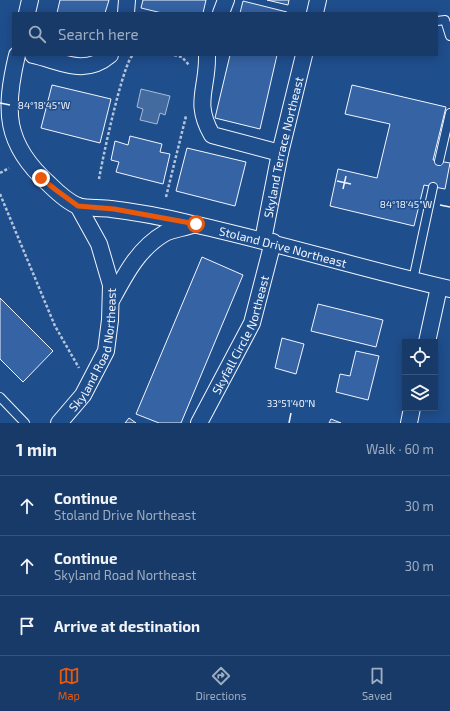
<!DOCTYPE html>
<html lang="en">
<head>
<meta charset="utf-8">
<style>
  body { margin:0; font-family:"Exo 2",sans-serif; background:#20416f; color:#f1f3f6 }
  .controls { position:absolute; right:12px; bottom:12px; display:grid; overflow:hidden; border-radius:0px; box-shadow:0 2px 10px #0003 }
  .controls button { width:36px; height:36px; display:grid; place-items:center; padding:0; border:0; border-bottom:1px solid #36547d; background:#173a69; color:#f1f3f6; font:20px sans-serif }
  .stop { position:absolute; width:12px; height:12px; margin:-9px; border:3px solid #ea580c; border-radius:50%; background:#fff }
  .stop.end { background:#ea580c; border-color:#fff; box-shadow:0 1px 4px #0008 }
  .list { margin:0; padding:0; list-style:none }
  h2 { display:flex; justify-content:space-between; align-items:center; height:52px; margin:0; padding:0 16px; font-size:17px }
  h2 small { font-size:13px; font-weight:400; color:#9eadc0 }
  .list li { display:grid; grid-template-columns:26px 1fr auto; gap:12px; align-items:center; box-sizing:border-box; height:60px; padding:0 16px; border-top:1px solid #36547d }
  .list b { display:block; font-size:15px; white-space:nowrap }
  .list p { margin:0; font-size:13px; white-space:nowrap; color:#9eadc0 }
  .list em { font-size:13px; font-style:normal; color:#9eadc0 }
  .icon { flex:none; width:22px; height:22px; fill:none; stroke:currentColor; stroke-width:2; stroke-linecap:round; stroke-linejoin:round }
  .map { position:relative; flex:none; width:450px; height:423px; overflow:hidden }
  .search { position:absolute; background:#173a69; box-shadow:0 2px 10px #0003; left:12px; right:12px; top:12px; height:44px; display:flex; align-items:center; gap:10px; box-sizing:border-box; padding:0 14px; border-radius:0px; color:#9eadc0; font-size:15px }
  .sheet { height:232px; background:#173a69 }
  nav { display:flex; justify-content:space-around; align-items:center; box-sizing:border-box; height:56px; border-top:1px solid #36547d; background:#173a69; font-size:11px; color:#9eadc0 }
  nav a { display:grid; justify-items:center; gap:2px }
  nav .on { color:#ea580c }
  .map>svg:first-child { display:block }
  .water { fill:#446ba0; stroke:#a8bbd7 }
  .building { fill:#3563a3; stroke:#f2f6ff }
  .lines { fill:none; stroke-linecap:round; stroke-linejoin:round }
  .lane-casing { stroke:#f2f6ff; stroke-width:10 }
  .street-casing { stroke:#f2f6ff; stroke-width:18 }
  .path { stroke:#b3c4dc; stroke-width:2.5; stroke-dasharray:3 2; stroke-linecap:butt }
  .lane { stroke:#1f4e8c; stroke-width:8 }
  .street { stroke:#1f4e8c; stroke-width:16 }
  .route { stroke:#ea580c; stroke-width:5 }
  .ticks { fill:none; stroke:#f2f6ff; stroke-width:1.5 }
  .labels { text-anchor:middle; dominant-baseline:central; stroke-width:3; stroke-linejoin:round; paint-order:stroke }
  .street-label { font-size:12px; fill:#f2f6ff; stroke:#1f4e8c }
  .ticks-label { font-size:10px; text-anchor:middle; fill:#f2f6ff; stroke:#1f4e8c; stroke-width:3; stroke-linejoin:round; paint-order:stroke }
</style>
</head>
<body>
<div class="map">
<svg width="450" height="423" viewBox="0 0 450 423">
  <rect width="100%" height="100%" fill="#1f4e8c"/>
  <!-- water -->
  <path class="water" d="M141 89 170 96 165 115 160 113 157 124 140 120 143 109 137 107Z"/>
  <!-- building -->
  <g class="building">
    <path d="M60 0H109L105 13H57Z"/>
    <path d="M143 0H206L203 13H162L141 8Z"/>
    <path d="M267 0H289L288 5Z"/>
    <path d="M243 1 287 12V13H240Z"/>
    <path d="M230 55H277L260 129 215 118Z"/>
    <path d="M52 85 111 99 100 143 41 128Z"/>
    <path d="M352 85 446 107 433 160 450 163 445 189 424 185 414 226 330 206 338 169 377 178 390 124 345 114Z"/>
    <path d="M130 136 162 144 160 152 170 154 163 184 116 172 119 162 111 160 115 141 128 145Z"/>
    <path d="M187 148 246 162 235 206 176 191Z"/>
    <path d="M202 257 243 275 181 423H159L136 414Z"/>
    <path d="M0 298 53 351 23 382 0 359Z"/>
    <path d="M318 304 383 320 376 347 311 331Z"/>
    <path d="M282 338 304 344 296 374 275 368Z"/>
    <path d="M356 351 379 356 368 400 336 392 340 374 350 376Z"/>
    <path d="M129 418 136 423H125Z"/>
    <path d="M331 419 341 423H329Z"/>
  </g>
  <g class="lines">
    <!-- lane casing -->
    <g class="lane-casing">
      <g id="lane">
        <path d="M437 21 445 20 450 36"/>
        <path d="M439 161 450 113"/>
        <path d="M413 280 433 187"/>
        <path d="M0 397 25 423"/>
      </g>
    </g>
    <!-- street casing -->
    <g class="street-casing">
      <g id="street">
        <path d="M27 13 30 0"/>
        <path d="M126 13 127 0"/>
        <path d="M221 13 226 0"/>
        <path d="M315 13 318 0"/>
        <path id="s1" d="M17 55C4 110 4 144 49 184 56 191 68 202 78 206 87 209 101 207 111 209 137 212 163 217 188 223 276 242 362 269 450 289"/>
        <path d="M33 55C61 61 84 77 110 55"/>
        <path d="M207 55C208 89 193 102 212 135L280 153"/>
        <path id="s2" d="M263 240 280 153 304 55"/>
        <path d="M112 299C126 273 139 248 165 233 173 229 184 228 192 225"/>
        <path d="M427 342 439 287"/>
        <path id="s3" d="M59 423 83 395 106 351 110 320 111 285 99 244 78 206"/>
        <path id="s4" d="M199 423 252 323 273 242"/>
        <path d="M409 423 412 408"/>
      </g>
    </g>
    <!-- path -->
    <g class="path">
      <path d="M174 55 182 57 189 65"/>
      <path d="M0 173 9 168"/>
      <path d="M99 179C102 161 123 62 133 55"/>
      <path d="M0 194 55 326 79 368"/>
      <path d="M166 197 186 116"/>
    </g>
    <!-- lane -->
    <use href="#lane" class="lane"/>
    <!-- street -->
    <use href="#street" class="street"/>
  </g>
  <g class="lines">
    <!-- route -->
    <path class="route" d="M41 178 56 190 78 206 114 209 196 224"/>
  </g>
  <!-- ticks -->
  <path class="ticks" d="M0 103 10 105M337 181 351 184M343 189 346 176M440 205 450 207M289 423 291 413"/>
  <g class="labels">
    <!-- street labels -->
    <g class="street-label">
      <text stroke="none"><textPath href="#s2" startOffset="95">Skyland Terrace Northeast</textPath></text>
      <text stroke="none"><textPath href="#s1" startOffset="388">Stoland Drive Northeast</textPath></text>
      <text stroke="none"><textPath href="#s4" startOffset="98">Skyfall Circle Northeast</textPath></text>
      <text stroke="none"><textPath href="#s3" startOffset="84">Skyland Road Northeast</textPath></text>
    </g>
  </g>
  <g class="ticks-label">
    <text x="44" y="109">84°18'45"W</text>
    <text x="406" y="208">84°18'45"W</text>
    <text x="291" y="407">33°51'40"N</text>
  </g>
</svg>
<div class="controls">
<button><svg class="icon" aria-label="locate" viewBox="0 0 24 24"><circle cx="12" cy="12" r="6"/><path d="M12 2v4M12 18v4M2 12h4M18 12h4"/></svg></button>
<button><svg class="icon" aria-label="layers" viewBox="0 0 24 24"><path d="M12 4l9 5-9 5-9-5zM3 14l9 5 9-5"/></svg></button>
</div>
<div class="stop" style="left:196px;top:224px"></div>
<div class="stop end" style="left:41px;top:178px"></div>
<div class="search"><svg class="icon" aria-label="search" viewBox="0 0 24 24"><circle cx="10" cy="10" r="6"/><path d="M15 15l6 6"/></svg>Search here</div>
</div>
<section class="sheet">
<h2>1 min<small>Walk · 60 m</small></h2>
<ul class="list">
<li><svg class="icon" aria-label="ahead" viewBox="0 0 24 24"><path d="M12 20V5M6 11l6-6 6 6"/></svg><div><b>Continue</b><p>Stoland Drive Northeast</p></div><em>30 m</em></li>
<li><svg class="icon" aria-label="ahead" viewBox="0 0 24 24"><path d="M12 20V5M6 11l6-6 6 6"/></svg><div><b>Continue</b><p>Skyland Road Northeast</p></div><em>30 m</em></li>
<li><svg class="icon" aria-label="arrive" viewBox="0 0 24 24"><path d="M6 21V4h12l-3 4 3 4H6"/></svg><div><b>Arrive at destination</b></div></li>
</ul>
</section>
<nav>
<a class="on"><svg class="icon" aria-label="map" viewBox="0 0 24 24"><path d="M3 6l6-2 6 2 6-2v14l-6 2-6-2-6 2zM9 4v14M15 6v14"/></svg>Map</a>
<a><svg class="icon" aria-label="directions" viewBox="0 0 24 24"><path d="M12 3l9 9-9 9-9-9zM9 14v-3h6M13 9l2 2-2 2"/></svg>Directions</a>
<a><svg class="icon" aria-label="saved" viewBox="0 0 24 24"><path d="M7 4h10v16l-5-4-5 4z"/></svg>Saved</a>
</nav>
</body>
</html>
